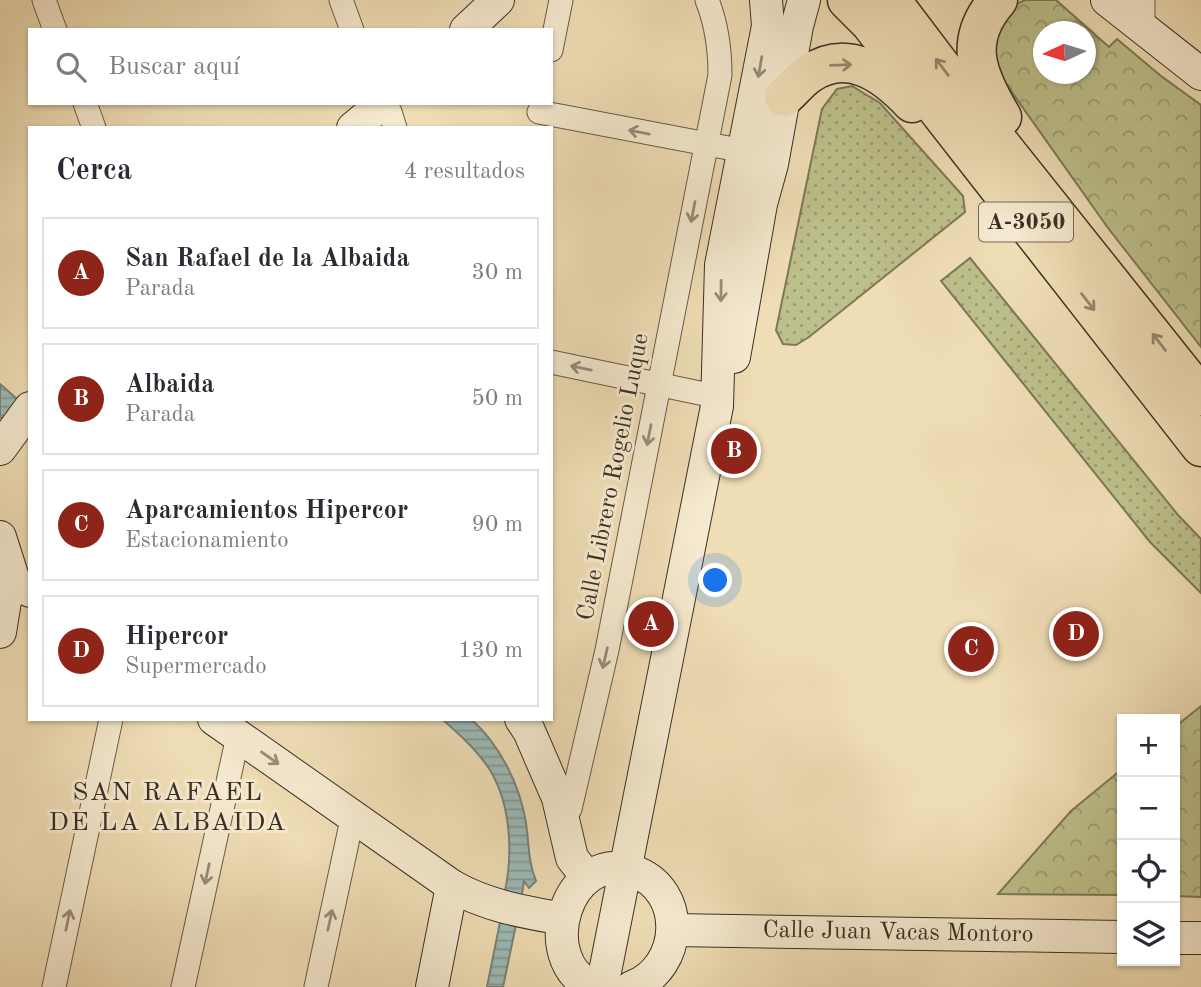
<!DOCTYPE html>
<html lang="es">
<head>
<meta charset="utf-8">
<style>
  body { margin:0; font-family:"Old Standard TT",serif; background:#f7f7f7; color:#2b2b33 }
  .controls { position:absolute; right:21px; bottom:21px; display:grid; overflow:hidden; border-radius:0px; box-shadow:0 2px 5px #0004 }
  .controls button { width:63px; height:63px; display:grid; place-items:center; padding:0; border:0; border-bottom:2px solid #e1e1e2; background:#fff; color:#2b2b33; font:35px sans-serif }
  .compass { position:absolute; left:1033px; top:21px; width:63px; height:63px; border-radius:50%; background:#fff; box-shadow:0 2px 5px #0004; rotate:266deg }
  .you { position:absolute; left:716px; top:581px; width:24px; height:24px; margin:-18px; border:5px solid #fff; border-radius:50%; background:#1a73e8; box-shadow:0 0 0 10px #1a73e833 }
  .badge { display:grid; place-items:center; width:46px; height:46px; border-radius:50%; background:#8f2418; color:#fff; font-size:23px; font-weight:700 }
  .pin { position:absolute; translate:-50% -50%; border:4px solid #fff; box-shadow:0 2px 7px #0006 }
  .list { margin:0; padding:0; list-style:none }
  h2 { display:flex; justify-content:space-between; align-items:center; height:91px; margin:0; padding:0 28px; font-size:30px }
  h2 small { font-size:23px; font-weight:400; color:#7c7c81 }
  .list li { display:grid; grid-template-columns:46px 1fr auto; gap:21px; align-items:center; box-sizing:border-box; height:112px; margin:0 14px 14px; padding:0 14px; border:2px solid #e1e1e2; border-radius:0px }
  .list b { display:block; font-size:26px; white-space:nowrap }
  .list p { margin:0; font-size:23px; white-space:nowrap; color:#7c7c81 }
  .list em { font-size:23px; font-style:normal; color:#7c7c81 }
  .icon { flex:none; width:38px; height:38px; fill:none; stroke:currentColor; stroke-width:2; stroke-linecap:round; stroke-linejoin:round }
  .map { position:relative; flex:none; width:1201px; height:987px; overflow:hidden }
  .search { position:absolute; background:#fff; box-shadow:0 2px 5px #0004; left:28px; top:28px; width:525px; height:77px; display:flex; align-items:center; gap:18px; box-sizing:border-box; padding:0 24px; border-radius:0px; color:#7c7c81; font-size:26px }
  .panel { position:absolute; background:#fff; box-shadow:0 2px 5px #0004; left:28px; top:126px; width:525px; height:595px; border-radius:0px }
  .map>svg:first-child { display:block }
  .park { fill:url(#park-crowns); stroke:#7c7858; stroke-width:2; fill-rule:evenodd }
  .garden { fill:url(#garden-dots); stroke:#7c7858; stroke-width:2 }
  .water { fill:url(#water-rules); stroke:#76837d; stroke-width:2 }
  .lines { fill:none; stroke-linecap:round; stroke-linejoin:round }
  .street-casing { stroke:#685b4a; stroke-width:25 }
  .secondary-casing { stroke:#3b3026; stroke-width:34 }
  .highway-casing { stroke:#3b3026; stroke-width:41 }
  .street { stroke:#f5e9cf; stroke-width:23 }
  .secondary { stroke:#f5e9cf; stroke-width:32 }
  .highway { stroke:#efddb5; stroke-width:38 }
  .oneway { stroke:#95866e }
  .oneway2 { stroke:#988c7a }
  .labels { text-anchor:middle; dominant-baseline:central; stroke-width:6; stroke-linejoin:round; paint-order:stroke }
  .shield { fill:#f5e9cf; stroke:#736859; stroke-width:2 }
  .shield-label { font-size:23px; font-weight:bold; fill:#3b3026 }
  .street-label { font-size:24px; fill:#3b3026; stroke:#f5e9cf }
  .neighbourhood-label { font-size:26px; letter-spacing:2px; fill:#3b3026; stroke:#f5e9cf }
</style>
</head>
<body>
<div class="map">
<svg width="1201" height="987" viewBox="0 0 1201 987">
  <defs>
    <pattern id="park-crowns" width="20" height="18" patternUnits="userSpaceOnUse" patternTransform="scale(1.75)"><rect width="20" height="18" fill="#bdc08b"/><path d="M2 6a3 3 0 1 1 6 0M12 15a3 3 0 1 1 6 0" fill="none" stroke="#9b9c71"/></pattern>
    <pattern id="garden-dots" width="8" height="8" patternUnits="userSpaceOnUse" patternTransform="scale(1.75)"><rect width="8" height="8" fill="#bdc08b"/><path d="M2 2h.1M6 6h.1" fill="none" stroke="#9b9c71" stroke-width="1.8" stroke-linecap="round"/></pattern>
    <pattern id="water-rules" width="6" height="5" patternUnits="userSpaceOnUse" patternTransform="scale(1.75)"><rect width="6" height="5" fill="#9dbab7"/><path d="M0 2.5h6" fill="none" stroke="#819895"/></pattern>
  </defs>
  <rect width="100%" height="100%" fill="#efddb5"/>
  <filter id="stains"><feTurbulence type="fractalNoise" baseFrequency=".00286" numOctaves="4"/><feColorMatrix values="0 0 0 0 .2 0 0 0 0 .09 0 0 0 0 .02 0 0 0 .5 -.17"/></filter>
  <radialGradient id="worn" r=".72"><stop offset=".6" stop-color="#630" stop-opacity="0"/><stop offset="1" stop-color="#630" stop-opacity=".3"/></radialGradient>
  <!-- park -->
  <g class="park">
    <path d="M1025 0H1056L1109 47 1117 39 1161 76 1201 105V347L1108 228 992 64 991 35 1010 7ZM1044 32H1086V74H1044Z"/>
    <path d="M1201 706V897L1175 896V727Z"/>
    <path d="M1122 769V895L998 894 1071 811Z"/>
  </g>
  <!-- garden -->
  <g class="garden">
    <path d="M852 86 880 103 963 196 965 212 809 337 796 345 783 344 776 330 822 109 837 89Z"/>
    <path d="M970 258 1178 515 1201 539V593L1150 542 941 281Z"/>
  </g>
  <!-- water -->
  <g class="water">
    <path d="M0 384 17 399 3 419 0 417Z"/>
    <path d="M442 719H471C500 745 520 785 526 823 529 843 528 862 536 881L529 888 524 881 521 901 504 896C513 856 512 807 490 770 478 751 459 734 442 719Z"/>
    <path d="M501 917 517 920 503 987H487Z"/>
  </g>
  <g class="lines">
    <!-- street casing -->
    <g class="street-casing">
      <g id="street">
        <path d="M44 0 55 30"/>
        <path d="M341 0 352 30"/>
        <path d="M1143 28V0"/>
        <path d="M551 50 561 0"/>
        <path d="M85 103 94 128"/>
        <path d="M384 103 390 112 395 128"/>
        <path d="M539 112 744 151"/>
        <path d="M551 362 719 397"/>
        <path d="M561 812 570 809 607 650 720 75C720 48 717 25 707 0"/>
        <path d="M54 987 111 719"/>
        <path d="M183 987 238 736"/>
        <path d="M316 987 353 815"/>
      </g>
    </g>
    <!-- secondary casing -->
    <g class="secondary-casing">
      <g id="secondary">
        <path d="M1107 0 1201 74"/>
        <path d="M466 30 498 0"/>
        <path d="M353 128 383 103"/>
        <path d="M734 357 761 204 772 164 797 26 804 0"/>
        <path d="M0 449 30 408"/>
        <path d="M0 537 14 581 30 591"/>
        <path d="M0 632 5 601 14 581"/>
        <path d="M214 719 452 886C487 906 524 912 563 919"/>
        <path d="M521 719 529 731 558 798 572 858 587 877"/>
        <path d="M673 930 1122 937"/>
        <path d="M1175 938H1201"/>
        <path d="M432 987 452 886"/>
        <path d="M593 987C533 960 567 848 633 871 688 890 683 968 632 987"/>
        <path d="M602 987 717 406 721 265 768 26 766 0"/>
      </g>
    </g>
    <!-- highway casing -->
    <g class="highway-casing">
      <g id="highway">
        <path d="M847 0 870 23 1201 447"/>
        <path d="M891 0 997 140 1201 396"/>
        <path d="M998 0C962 41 977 75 1002 117"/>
        <path d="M784 97C792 90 800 80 809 74 848 47 885 74 912 103"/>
      </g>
    </g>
    <!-- street -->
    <use href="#street" class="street"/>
    <!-- secondary -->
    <use href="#secondary" class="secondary"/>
    <!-- highway -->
    <use href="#highway" class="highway"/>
  </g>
  <!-- one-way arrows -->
  <defs><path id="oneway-shaft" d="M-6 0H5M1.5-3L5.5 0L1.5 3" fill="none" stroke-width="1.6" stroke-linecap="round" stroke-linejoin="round" transform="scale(1.75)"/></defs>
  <g class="oneway">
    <use href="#oneway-shaft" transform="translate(841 65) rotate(-2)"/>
    <use href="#oneway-shaft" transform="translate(942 67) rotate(-127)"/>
    <use href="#oneway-shaft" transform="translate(1088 302) rotate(52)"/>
    <use href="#oneway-shaft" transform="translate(1159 342) rotate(-128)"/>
  </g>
  <g class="oneway2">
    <use href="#oneway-shaft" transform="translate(760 67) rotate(100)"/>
    <use href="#oneway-shaft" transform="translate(639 132) rotate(-169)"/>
    <use href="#oneway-shaft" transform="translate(693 212) rotate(101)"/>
    <use href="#oneway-shaft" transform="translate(721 291) rotate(91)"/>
    <use href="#oneway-shaft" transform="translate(581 368) rotate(-168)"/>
    <use href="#oneway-shaft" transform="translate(649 435) rotate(101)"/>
    <use href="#oneway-shaft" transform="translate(605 658) rotate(103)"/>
    <use href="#oneway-shaft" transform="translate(270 758) rotate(35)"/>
    <use href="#oneway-shaft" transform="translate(207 874) rotate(102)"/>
    <use href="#oneway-shaft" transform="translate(68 920) rotate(-78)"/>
    <use href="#oneway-shaft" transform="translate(330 920) rotate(-78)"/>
  </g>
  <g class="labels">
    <!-- shield labels -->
    <rect class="shield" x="979" y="202.5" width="94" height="39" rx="5"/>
    <g class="shield-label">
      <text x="1026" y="222">A-3050</text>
    </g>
    <!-- street labels -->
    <g class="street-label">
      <text transform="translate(614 477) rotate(-79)">Calle Librero Rogelio Luque</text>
      <text transform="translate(898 933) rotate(1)">Calle Juan Vacas Montoro</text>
    </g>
    <!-- neighbourhood labels -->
    <g class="neighbourhood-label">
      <text x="168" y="793">SAN RAFAEL<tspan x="168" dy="30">DE LA ALBAIDA</tspan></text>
    </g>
  </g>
  <rect width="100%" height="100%" filter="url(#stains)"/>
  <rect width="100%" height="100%" fill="url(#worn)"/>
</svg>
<div class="controls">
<button>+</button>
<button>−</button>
<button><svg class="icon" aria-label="locate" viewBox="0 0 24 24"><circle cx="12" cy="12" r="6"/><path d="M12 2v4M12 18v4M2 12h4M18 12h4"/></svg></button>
<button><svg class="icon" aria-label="layers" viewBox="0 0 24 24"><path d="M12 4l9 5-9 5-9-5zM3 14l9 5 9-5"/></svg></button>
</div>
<svg class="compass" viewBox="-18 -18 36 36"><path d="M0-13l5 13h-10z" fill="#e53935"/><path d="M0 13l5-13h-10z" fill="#7c7c81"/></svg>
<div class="you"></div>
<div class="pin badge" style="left:651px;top:624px">A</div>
<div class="pin badge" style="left:734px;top:451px">B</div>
<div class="pin badge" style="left:971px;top:649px">C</div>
<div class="pin badge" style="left:1076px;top:634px">D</div>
<div class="search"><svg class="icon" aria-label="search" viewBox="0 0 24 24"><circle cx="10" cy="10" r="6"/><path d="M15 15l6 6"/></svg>Buscar aquí</div>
<section class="panel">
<h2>Cerca<small>4 resultados</small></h2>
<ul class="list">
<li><span class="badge">A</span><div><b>San Rafael de la Albaida</b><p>Parada</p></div><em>30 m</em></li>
<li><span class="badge">B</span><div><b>Albaida</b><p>Parada</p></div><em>50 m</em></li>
<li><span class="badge">C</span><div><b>Aparcamientos Hipercor</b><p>Estacionamiento</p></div><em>90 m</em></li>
<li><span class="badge">D</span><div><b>Hipercor</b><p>Supermercado</p></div><em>130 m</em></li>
</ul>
</section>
</div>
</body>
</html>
